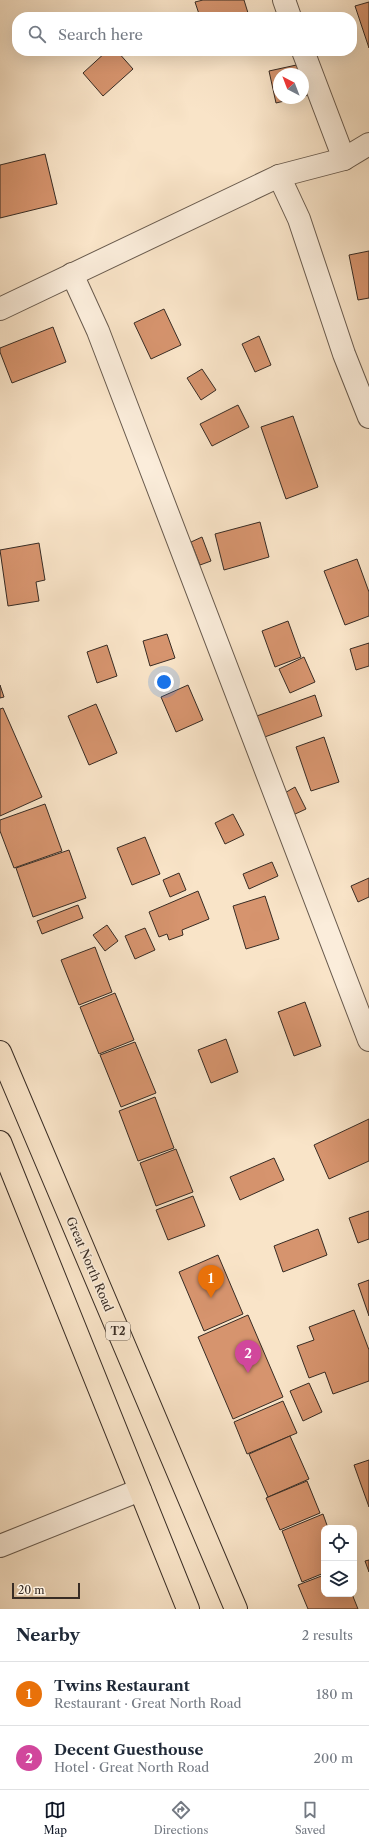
<!DOCTYPE html>
<html lang="en">
<head>
<meta charset="utf-8">
<style>
  body { margin:0; font-family:"Libre Caslon Text",serif; background:#f2f2f3; color:#1f2937 }
  .controls { position:absolute; right:12px; bottom:12px; display:grid; overflow:hidden; border-radius:8px; box-shadow:0 4px 16px #0002 }
  .controls button { width:36px; height:36px; display:grid; place-items:center; padding:0; border:0; border-bottom:1px solid #e0e1e3; background:#fff; color:#1f2937; font:20px sans-serif }
  .compass { position:absolute; left:273px; top:68px; width:36px; height:36px; border-radius:50%; background:#fff; box-shadow:0 4px 16px #0002; rotate:318deg }
  .scale { position:absolute; left:12px; bottom:10px; width:68px; box-sizing:border-box; padding-left:4px; border:2px solid #382c24; border-top:0; font-size:11px; line-height:14px; white-space:nowrap; color:#382c24; -webkit-text-stroke:3px #fbeddb; paint-order:stroke }
  .you { position:absolute; left:164px; top:682px; width:14px; height:14px; margin:-10px; border:3px solid #fff; border-radius:50%; background:#1a73e8; box-shadow:0 0 0 6px #1a73e833 }
  .badge { display:grid; place-items:center; width:26px; height:26px; border-radius:50%; background:#111827; color:#fff; font-size:13px; font-weight:700 }
  .pin { position:absolute; translate:-50% -33px; filter:drop-shadow(0 1px 2px #0008) }
  .pin::after { content:''; position:absolute; top:21px; width:14px; height:12px; background:inherit; clip-path:polygon(0 0,100% 0,50% 100%) }
  .list { margin:0; padding:0; list-style:none }
  h2 { display:flex; justify-content:space-between; align-items:center; height:52px; margin:0; padding:0 16px; font-size:17px }
  h2 small { font-size:13px; font-weight:400; color:#747a83 }
  .list li { display:grid; grid-template-columns:26px 1fr auto; gap:12px; align-items:center; box-sizing:border-box; height:64px; padding:0 16px; border-top:1px solid #e0e1e3 }
  .list b { display:block; font-size:15px; white-space:nowrap }
  .list p { margin:0; font-size:13px; white-space:nowrap; color:#747a83 }
  .list em { font-size:13px; font-style:normal; color:#747a83 }
  .icon { flex:none; width:22px; height:22px; fill:none; stroke:currentColor; stroke-width:2; stroke-linecap:round; stroke-linejoin:round }
  .map { position:relative; flex:none; width:369px; height:1609px; overflow:hidden }
  .search { position:absolute; background:#fff; box-shadow:0 4px 16px #0002; left:12px; right:12px; top:12px; height:44px; display:flex; align-items:center; gap:10px; box-sizing:border-box; padding:0 14px; border-radius:16px; color:#747a83; font-size:15px }
  .sheet { height:180px; background:#fff }
  nav { display:flex; justify-content:space-around; align-items:center; box-sizing:border-box; height:56px; border-top:1px solid #e0e1e3; background:#fff; font-size:11px; color:#747a83 }
  nav a { display:grid; justify-items:center; gap:2px }
  nav .on { color:#111827 }
  .map>svg:first-child { display:block }
  .building { fill:#d6946e; stroke:#382c24 }
  .lines { fill:none; stroke-linecap:round; stroke-linejoin:round }
  .minor-casing { stroke:#685a4d; stroke-width:24 }
  .highway-casing { stroke:#382c24; stroke-width:24 }
  .minor { stroke:#fbeddb; stroke-width:22 }
  .highway { stroke:#f9e4c8; stroke-width:22 }
  .labels { text-anchor:middle; dominant-baseline:central; stroke-width:3; stroke-linejoin:round; paint-order:stroke }
  .shield { fill:#fbeddb; stroke:#72665b; stroke-width:1 }
  .shield-label { font-size:11px; font-weight:bold; fill:#382c24 }
  .street-label { font-size:12px; fill:#382c24; stroke:#fbeddb }
</style>
</head>
<body>
<div class="map">
<svg width="369" height="1609" viewBox="0 0 369 1609">
  <rect width="100%" height="100%" fill="#f9e4c8"/>
  <filter id="stains"><feTurbulence type="fractalNoise" baseFrequency=".005" numOctaves="4"/><feColorMatrix values="0 0 0 0 .2 0 0 0 0 .09 0 0 0 0 .02 0 0 0 .5 -.17"/></filter>
  <radialGradient id="worn" r=".72"><stop offset=".6" stop-color="#630" stop-opacity="0"/><stop offset="1" stop-color="#630" stop-opacity=".3"/></radialGradient>
  <!-- building -->
  <g class="building">
    <path d="M203 0H244L248 13 237 17H200L195 2Z"/>
    <path d="M369 2V48L355 6Z"/>
    <path d="M107 51H117L133 69 103 96 83 73Z"/>
    <path d="M301 64 308 95 303 97V74H279V98H297L276 103 269 71Z"/>
    <path d="M45 154 57 204 0 218V165Z"/>
    <path d="M369 251V298L358 300 349 255Z"/>
    <path d="M164 309 181 345 151 359 134 323Z"/>
    <path d="M53 327 66 362 12 383 0 352V348Z"/>
    <path d="M259 336 271 365 255 372 242 344Z"/>
    <path d="M202 369 216 390 201 400 187 378Z"/>
    <path d="M238 405 249 427 212 446 200 424Z"/>
    <path d="M293 416 318 487 286 499 261 427Z"/>
    <path d="M260 522 269 557 224 570 215 534Z"/>
    <path d="M202 537 211 561 200 565 191 542Z"/>
    <path d="M39 543 45 580 36 582 39 601 8 606 0 550Z"/>
    <path d="M357 559 369 592V616L345 625 324 571Z"/>
    <path d="M288 621 301 657 275 667 262 631Z"/>
    <path d="M167 634 175 658 150 666 143 641Z"/>
    <path d="M369 643V666L356 670 350 649Z"/>
    <path d="M107 645 117 676 97 683 87 652Z"/>
    <path d="M304 657 315 682 290 693 279 669Z"/>
    <path d="M0 685 4 697 0 698Z"/>
    <path d="M188 685 203 720 176 732 161 697Z"/>
    <path d="M315 695 322 716 262 738 254 717Z"/>
    <path d="M96 704 117 753 89 765 68 716Z"/>
    <path d="M3 708 42 797 0 816V709Z"/>
    <path d="M324 737 339 782 311 791 296 747Z"/>
    <path d="M295 787 306 809 293 815 283 794Z"/>
    <path d="M45 804 62 851 14 868 0 831V820Z"/>
    <path d="M233 814 244 835 225 844 215 823Z"/>
    <path d="M145 837 160 874 132 885 117 848Z"/>
    <path d="M69 850 86 898 33 917 16 868Z"/>
    <path d="M272 862 278 876 249 889 243 874Z"/>
    <path d="M179 873 186 890 170 897 163 880Z"/>
    <path d="M369 878V897L358 902 351 886Z"/>
    <path d="M198 891 209 919 182 930 183 935 169 940 167 934 159 937 149 912Z"/>
    <path d="M265 896 279 939 246 949 233 906Z"/>
    <path d="M78 905 83 918 42 934 37 921Z"/>
    <path d="M107 925 118 941 105 951 93 935Z"/>
    <path d="M145 928 155 950 135 959 125 936Z"/>
    <path d="M95 947 112 992 79 1005 61 960Z"/>
    <path d="M115 993 134 1040 99 1054 80 1007Z"/>
    <path d="M305 1002 321 1046 294 1056 278 1012Z"/>
    <path d="M226 1039 238 1072 211 1083 198 1050Z"/>
    <path d="M135 1042 156 1093 121 1107 100 1055Z"/>
    <path d="M155 1097 174 1148 138 1161 119 1111Z"/>
    <path d="M369 1119V1161L329 1179 314 1145Z"/>
    <path d="M176 1149 193 1192 156 1206 140 1163Z"/>
    <path d="M274 1158 284 1180 240 1200 230 1177Z"/>
    <path d="M193 1196 205 1226 168 1240 156 1210Z"/>
    <path d="M369 1211V1239L358 1243 349 1218Z"/>
    <path d="M318 1229 327 1255 283 1272 274 1246Z"/>
    <path d="M218 1255 243 1314 204 1331 179 1272Z"/>
    <path d="M369 1280V1316L358 1284Z"/>
    <path d="M354 1310 369 1350V1381L333 1394 325 1372 309 1378 297 1346 314 1340 309 1327Z"/>
    <path d="M248 1315 283 1397 233 1419 198 1337Z"/>
    <path d="M309 1383 322 1412 303 1421 290 1391Z"/>
    <path d="M283 1401 297 1433 247 1454 234 1422Z"/>
    <path d="M290 1436 309 1479 268 1497 249 1454Z"/>
    <path d="M369 1460V1507L354 1465Z"/>
    <path d="M307 1481 320 1513 280 1530 266 1498Z"/>
    <path d="M323 1514 328 1528H324V1573L302 1582 282 1531Z"/>
    <path d="M369 1560V1572L365 1561Z"/>
    <path d="M324 1575V1594H352L358 1609H308L298 1585Z"/>
  </g>
  <g class="lines">
    <!-- minor casing -->
    <g class="minor-casing">
      <g id="minor">
        <path d="M284 0 290 17"/>
        <path d="M303 51 344 159"/>
        <path d="M279 176 299 219 344 354 369 417"/>
        <path d="M72 274 98 331 369 1040"/>
        <path d="M0 309 279 176 344 159 369 144"/>
        <path d="M0 1546 140 1490"/>
      </g>
    </g>
    <!-- highway casing -->
    <g class="highway-casing">
      <g id="highway">
        <path d="M0 1052 236 1609"/>
        <path d="M0 1142 188 1609"/>
      </g>
    </g>
    <!-- minor -->
    <use href="#minor" class="minor"/>
    <!-- highway -->
    <use href="#highway" class="highway"/>
  </g>
  <g class="labels">
    <!-- shield labels -->
    <rect class="shield" x="106" y="1322" width="24" height="18" rx="3"/>
    <g class="shield-label">
      <text x="118" y="1331">T2</text>
    </g>
    <!-- street labels -->
    <g class="street-label">
      <text transform="translate(90 1264) rotate(67)">Great North Road</text>
    </g>
  </g>
  <rect width="100%" height="100%" filter="url(#stains)"/>
  <rect width="100%" height="100%" fill="url(#worn)"/>
</svg>
<div class="controls">
<button><svg class="icon" aria-label="locate" viewBox="0 0 24 24"><circle cx="12" cy="12" r="6"/><path d="M12 2v4M12 18v4M2 12h4M18 12h4"/></svg></button>
<button><svg class="icon" aria-label="layers" viewBox="0 0 24 24"><path d="M12 4l9 5-9 5-9-5zM3 14l9 5 9-5"/></svg></button>
</div>
<svg class="compass" viewBox="-18 -18 36 36"><path d="M0-13l5 13h-10z" fill="#e53935"/><path d="M0 13l5-13h-10z" fill="#747a83"/></svg>
<div class="scale">20 m</div>
<div class="you"></div>
<div class="pin badge" style="left:211px;top:1298px;background:#e8710a">1</div>
<div class="pin badge" style="left:248px;top:1373px;background:#d1479c">2</div>
<div class="search"><svg class="icon" aria-label="search" viewBox="0 0 24 24"><circle cx="10" cy="10" r="6"/><path d="M15 15l6 6"/></svg>Search here</div>
</div>
<section class="sheet">
<h2>Nearby<small>2 results</small></h2>
<ul class="list">
<li><span class="badge" style="background:#e8710a">1</span><div><b>Twins Restaurant</b><p>Restaurant · Great North Road</p></div><em>180 m</em></li>
<li><span class="badge" style="background:#d1479c">2</span><div><b>Decent Guesthouse</b><p>Hotel · Great North Road</p></div><em>200 m</em></li>
</ul>
</section>
<nav>
<a class="on"><svg class="icon" aria-label="map" viewBox="0 0 24 24"><path d="M3 6l6-2 6 2 6-2v14l-6 2-6-2-6 2zM9 4v14M15 6v14"/></svg>Map</a>
<a><svg class="icon" aria-label="directions" viewBox="0 0 24 24"><path d="M12 3l9 9-9 9-9-9zM9 14v-3h6M13 9l2 2-2 2"/></svg>Directions</a>
<a><svg class="icon" aria-label="saved" viewBox="0 0 24 24"><path d="M7 4h10v16l-5-4-5 4z"/></svg>Saved</a>
</nav>
</body>
</html>
